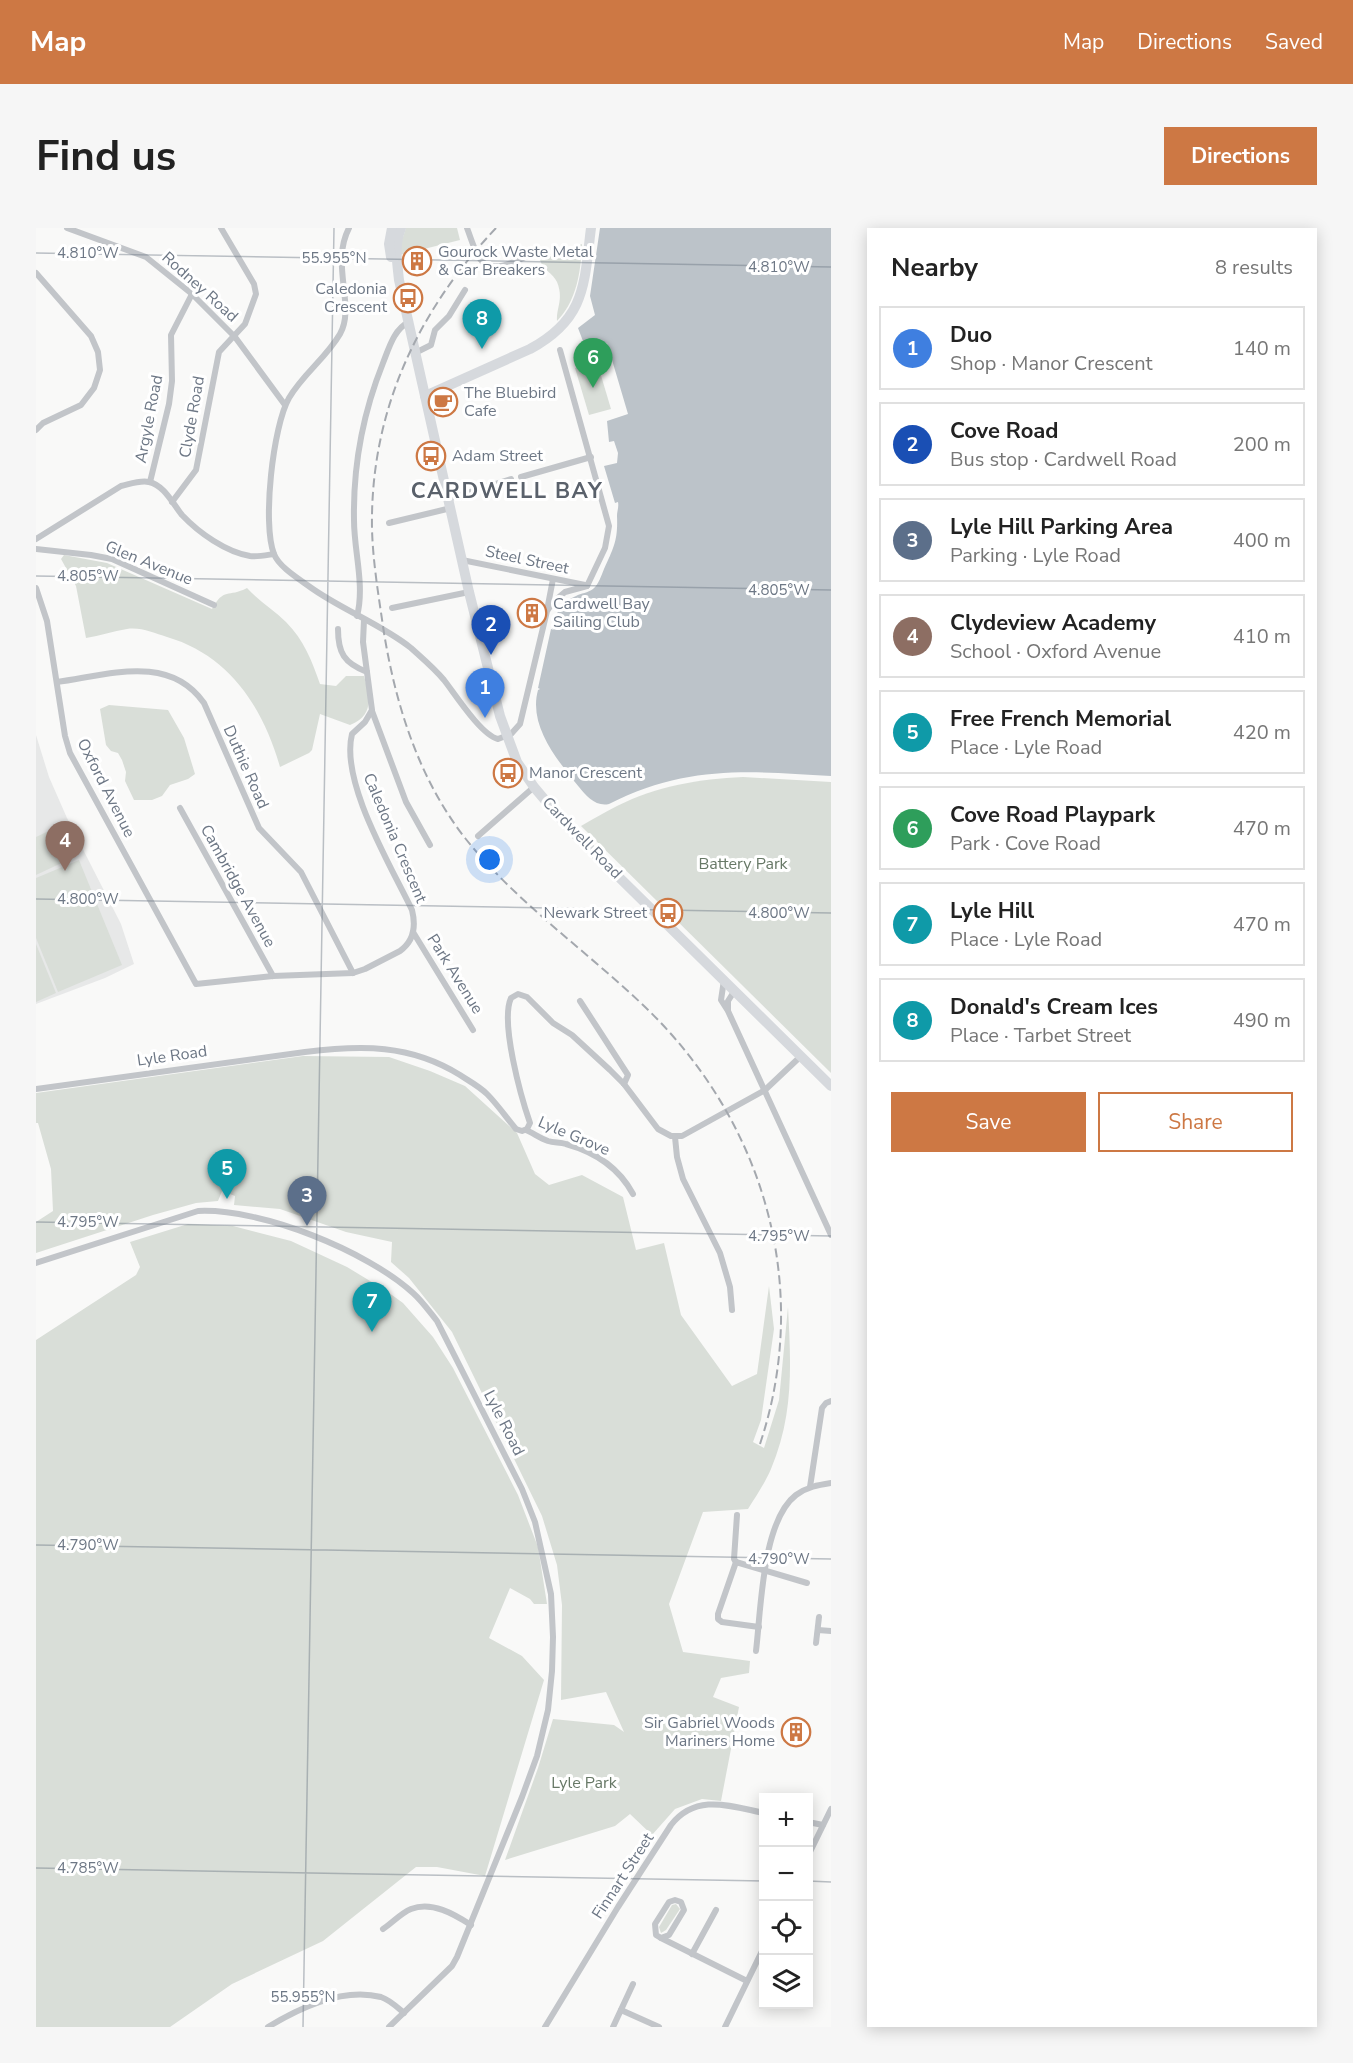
<!DOCTYPE html>
<html lang="en">
<head>
<meta charset="utf-8">
<style>
  body { margin:0; font-family:"Nunito Sans",sans-serif; background:#f6f6f6; color:#222 }
  .controls { position:absolute; right:18px; bottom:18px; display:grid; overflow:hidden; border-radius:0px; box-shadow:0 3px 15px #0003 }
  .controls button { width:54px; height:54px; display:grid; place-items:center; padding:0; border:0; border-bottom:2px solid #e0e0e0; background:#fff; color:#222; font:30px sans-serif }
  .you { position:absolute; left:454px; top:632px; width:21px; height:21px; margin:-15px; border:4px solid #fff; border-radius:50%; background:#1a73e8; box-shadow:0 0 0 9px #1a73e833 }
  .badge { display:grid; place-items:center; width:39px; height:39px; border-radius:50%; background:#cd7844; color:#fff; font-size:20px; font-weight:700 }
  .pin { position:absolute; translate:-50% -50px; filter:drop-shadow(0 2px 3px #0008) }
  .pin::after { content:''; position:absolute; top:32px; width:21px; height:18px; background:inherit; clip-path:polygon(0 0,100% 0,50% 100%) }
  .list { margin:0; padding:0; list-style:none }
  h2 { display:flex; justify-content:space-between; align-items:center; height:78px; margin:0; padding:0 24px; font-size:26px }
  h2 small { font-size:20px; font-weight:400; color:#767676 }
  .list li { display:grid; grid-template-columns:39px 1fr auto; gap:18px; align-items:center; box-sizing:border-box; height:84px; margin:0 12px 12px; padding:0 12px; border:2px solid #e0e0e0; border-radius:0px }
  .list b { display:block; font-size:22px; white-space:nowrap }
  .list p { margin:0; font-size:20px; white-space:nowrap; color:#767676 }
  .list em { font-size:20px; font-style:normal; color:#767676 }
  .actions { display:flex; gap:12px; padding:18px 24px }
  .actions a { flex:1; padding:14px 0; border:2px solid #cd7844; border-radius:0px; text-align:center; font-size:21px; color:#cd7844 }
  .actions .main { background:#cd7844; color:#fff }
  .icon { flex:none; width:33px; height:33px; fill:none; stroke:currentColor; stroke-width:2; stroke-linecap:round; stroke-linejoin:round }
  .map { position:relative; flex:none; width:795px; height:1799px; overflow:hidden; border-radius:0px }
  header { display:flex; align-items:center; gap:36px; box-sizing:border-box; height:84px; padding:0 30px; background:#cd7844; color:#fff }
  header strong { font-size:28px }
  nav { display:flex; gap:33px; margin-inline-start:auto; font-size:21px }
  .intro { display:flex; align-items:center; justify-content:space-between; box-sizing:border-box; height:144px; padding:0 36px }
  h1 { margin:0; font-size:42px }
  .button { padding:15px 27px; border-radius:0px; background:#cd7844; color:#fff; font-size:21px; font-weight:700 }
  main { display:flex; gap:36px; padding:0 36px }
  aside { flex:1; background:#fff; border-radius:0px; box-shadow:0 3px 15px #0003 }
  .map>svg:first-child { display:block }
  .built { fill:#e7e8e8 }
  .green { fill:#d9ded8 }
  .water { fill:#bcc3c9 }
  .lines { fill:none; stroke-linecap:round; stroke-linejoin:round }
  .street { stroke:#c2c5c9; stroke-width:6 }
  .primary { stroke:#d6d9dd; stroke-width:10 }
  .rail { stroke:#a4a8ae; stroke-width:2; stroke-dasharray:9 4.5; stroke-linecap:butt }
  .ticks { fill:none; stroke:#6d7785; stroke-width:1.5; stroke-opacity:0.45 }
  .labels { text-anchor:middle; dominant-baseline:central; stroke-width:6; stroke-linejoin:round; paint-order:stroke }
  .poi-label { font-size:16px; fill:#6d7785; stroke:#fff; text-anchor:start }
  .street-label { font-size:16px; fill:#6d7785; stroke:#fff }
  .park-label { font-size:16px; fill:#677866; stroke:#fff }
  .district-label { font-size:22px; font-weight:bold; letter-spacing:1.5px; fill:#5a616b; stroke:#fff }
  .ticks-label { font-size:15px; text-anchor:middle; fill:#6d7785; stroke:#fff; stroke-width:6; stroke-linejoin:round; paint-order:stroke }
</style>
</head>
<body>
<header>
<strong>Map</strong>
<nav><a>Map</a><a>Directions</a><a>Saved</a></nav>
</header>
<div class="intro"><h1>Find us</h1><a class="button">Directions</a></div>
<main>
<div class="map">
<svg width="795" height="1799" viewBox="0 0 795 1799">
  <rect width="100%" height="100%" fill="#f9f9f8"/>
  <!-- built -->
  <path class="built" d="M0 507 13 549 31 590 85 696 98 736 69 750 0 776Z"/>
  <!-- green -->
  <g class="green">
    <path d="M370 0H421L424 12 364 27V18Z"/>
    <path d="M546 16C545 42 541 73 521 93 520 80 528 71 521 54 517 45 507 42 504 32Z"/>
    <path d="M561 134 575 181 553 187 539 140Z"/>
    <path d="M28 327 71 335 176 381C188 359 192 370 211 360 223 373 238 382 250 394 268 412 276 433 284 456L300 458 310 448H328C334 470 338 487 314 497L284 486 276 522 273 525 244 539C227 479 193 427 131 409 118 405 105 399 91 401 77 403 64 408 50 410L40 358 25 331Z"/>
    <path d="M73 477 132 482 148 510 159 546 152 551 134 557 126 568 116 572H98L89 553 90 544 86 532 82 525 75 523 70 517 64 481Z"/>
    <path d="M707 549 795 554V845L545 598C557 591 569 584 581 578 621 558 663 551 707 549Z"/>
    <path d="M21 599 34 631 0 647V609Z"/>
    <path d="M43 632 86 737 22 764 0 710V650Z"/>
    <path d="M0 716 20 765 0 774Z"/>
    <path d="M267 828 353 829 394 843 429 858 481 905 499 946 513 957 546 947 587 969 600 1022 628 1015 645 1087 696 1158 721 1146 733 1058 738 1101 725 1192 717 1214 728 1220 743 1172 752 1079C755 1136 758 1187 735 1241 729 1255 720 1268 712 1281L667 1284 633 1376 647 1424 714 1433 713 1445 685 1450 677 1469 703 1479 685 1573 666 1571 639 1581 616 1607 594 1586 579 1598 469 1632 502 1540 517 1491 578 1497 588 1504 570 1464 525 1472 526 1377 521 1337 506 1288 416 1104 373 1050 355 1034 356 1014 310 1004 244 981 198 977 199 968 186 963 182 973 160 975 117 987 0 1025V994L17 983 15 941 2 895H0V865Z"/>
    <path d="M152 996 197 998 255 1013 311 1039 349 1062 367 1075 397 1109 417 1140 482 1267 502 1319 511 1376H498L494 1371 474 1360 453 1410 486 1428 508 1452 449 1648 401 1639H380L287 1713 196 1756 134 1799H0V1112L100 1047 104 1039 94 1014Z"/>
    <path d="M640 1676 644 1681 630 1702 625 1705 623 1699 636 1677Z"/>
  </g>
  <!-- water -->
  <path class="water" d="M564 0H795V548C711 543 651 537 573 576 560 579 550 568 543 559 522 533 492 498 502 462L504 461 502 460 515 401 518 402 516 400C520 385 525 374 540 368 545 365 552 365 557 361 563 356 565 348 568 341 578 319 582 312 581 288 581 283 583 279 582 274L579 275 568 238 581 235 582 225 578 213 573 214 571 193 592 186 571 115 550 121 542 100 559 87 554 68Z"/>
  <g class="lines">
    <!-- street -->
    <g class="street">
      <path d="M31 0 110 29 156 66 199 109 249 177"/>
      <path d="M313 0C294 36 320 78 304 106 290 130 267 146 253 170 237 198 226 296 238 326 243 339 263 351 274 359 306 382 345 396 375 420 386 430 398 440 408 452 419 466 445 507 462 511L475 506 484 496 511 383 517 374 529 364 551 358"/>
      <path d="M431 0C442 29 444 49 480 33 487 30 495 27 502 22"/>
      <path d="M0 45 55 108 62 124 64 142 58 160 45 177 7 195 0 202"/>
      <path d="M524 122 573 298 569 320 551 358"/>
      <path d="M381 124 395 117 399 102 413 88 429 62"/>
      <path d="M485 249 555 229"/>
      <path d="M114 254 133 176 136 153 135 107 156 66"/>
      <path d="M412 271 475 251"/>
      <path d="M136 274 160 242 183 124 209 96 220 66 218 56 185 0"/>
      <path d="M353 295 415 280"/>
      <path d="M0 311 85 258C94 256 104 252 113 254 128 257 137 276 146 287 163 305 190 324 214 328 222 329 231 327 238 326"/>
      <path d="M0 321 55 327 76 331 178 377"/>
      <path d="M426 332 549 357"/>
      <path d="M0 360 11 393 29 508 34 525 160 756 237 748 317 745 329 741 364 723C378 713 380 698 376 682 355 638 304 554 316 506L329 494 336 482 327 414 328 392"/>
      <path d="M512 377 517 351"/>
      <path d="M356 380 433 364"/>
      <path d="M321 388C329 357 318 324 318 292 317 238 327 185 347 135 353 120 358 101 373 94"/>
      <path d="M302 401C302 425 308 435 331 444"/>
      <path d="M21 454C72 447 133 425 168 475L223 600 265 644 317 745"/>
      <path d="M336 483 370 574 394 617"/>
      <path d="M144 580 237 748"/>
      <path d="M442 608 498 559"/>
      <path d="M377 704 437 802"/>
      <path d="M688 752 685 772 692 783 795 1007"/>
      <path d="M544 773 592 847 588 856"/>
      <path d="M692 782V773L699 762"/>
      <path d="M0 861 269 824C325 817 374 816 424 847 433 853 443 858 451 866 461 876 470 889 480 901L486 903 491 901 494 895C485 869 464 794 475 770L482 766 491 769 517 795 536 807 574 842 588 856 622 901 635 908H646L729 862 765 828"/>
      <path d="M490 902C497 905 504 910 512 913 518 915 524 914 530 916 559 924 583 940 597 966"/>
      <path d="M639 909 641 929 647 951 684 1025 694 1059 696 1082"/>
      <path d="M0 1035 162 983C225 980 331 1023 377 1065 386 1073 393 1083 401 1093L486 1261 499 1294 515 1366 517 1409 516 1443 512 1482 501 1528 486 1569 421 1729 416 1738 353 1799"/>
      <path d="M774 1259 786 1180 790 1175 795 1173"/>
      <path d="M700 1334 698 1331 701 1287"/>
      <path d="M723 1399 686 1394 682 1391V1386L700 1334 771 1355"/>
      <path d="M782 1402 795 1403"/>
      <path d="M780 1415 783 1389"/>
      <path d="M720 1423C725 1382 726 1293 760 1267 771 1259 782 1257 795 1255"/>
      <path d="M772 1594 787 1597"/>
      <path d="M772 1628 795 1581"/>
      <path d="M639 1672 645 1674 648 1682 633 1707 625 1710 620 1707 619 1696 633 1674Z"/>
      <path d="M347 1701C356 1695 365 1685 375 1681 396 1673 418 1686 435 1697"/>
      <path d="M625 1710 711 1753"/>
      <path d="M656 1726 680 1682"/>
      <path d="M585 1782 623 1799"/>
      <path d="M232 1799C263 1780 307 1759 345 1769 354 1772 361 1779 368 1785"/>
      <path d="M509 1799 582 1679 635 1597C660 1565 694 1578 728 1585"/>
      <path d="M577 1799 597 1756"/>
      <path d="M689 1799 728 1719"/>
    </g>
    <!-- primary -->
    <g class="primary">
      <path d="M365 0C358 17 361 33 363 52L433 364 464 488 481 534 498 559 530 597 795 858"/>
      <path d="M355 29 353 16 356 0"/>
      <path d="M389 168 494 121C550 91 548 56 555 0"/>
    </g>
    <!-- rail -->
    <path class="rail" d="M460 0C381 84 334 184 336 301 337 336 343 370 348 405 360 478 383 551 429 610 480 674 548 721 607 777 727 891 777 1057 724 1216"/>
  </g>
  <!-- ticks -->
  <path class="ticks" d="M0 25 795 39M0 348 795 362M0 671 795 685M0 994 795 1008M0 1317 795 1331M0 1640 728 1653M772 1653 795 1654M267 1799 298 0"/>
  <!-- icons -->
  <defs>
    <g id="building-ring" transform="scale(1.5)"><circle r="9.5" fill="#fff" stroke="#cd7844" stroke-width="1.5"/><path d="M-4-6H4V6H1V3H-1V6H-4ZM-2.5-4.3h1.7v1.8h-1.7ZM.8-4.3h1.7v1.8H.8ZM-2.5-1h1.7V.8h-1.7ZM.8-1h1.7V.8H.8Z" fill="#cd7844"/></g>
    <g id="bus-ring" transform="scale(1.5)"><circle r="9.5" fill="#fff" stroke="#cd7844" stroke-width="1.5"/><path d="M-5-6H5V4H4V6H2V4H-2V6H-4V4H-5ZM-3.5-4V0h7V-4ZM-3.5 1.2v1.5H-2V1.2ZM2 1.2v1.5H3.5V1.2Z" fill="#cd7844"/></g>
    <g id="cafe-ring" transform="scale(1.5)"><circle r="9.5" fill="#fff" stroke="#cd7844" stroke-width="1.5"/><path d="M-5.5-4.5H6V0H3Q3 3.5 0 3.5H-2.5Q-5.5 3.5-5.5 0ZM3-3.2v2h1.7v-2ZM-6 4.5H4V6H-6Z" fill="#cd7844"/></g>
  </defs>
  <g fill-rule="evenodd">
    <use href="#building-ring" x="381" y="33"/>
    <use href="#bus-ring" x="372" y="70"/>
    <use href="#cafe-ring" x="407" y="174"/>
    <use href="#bus-ring" x="395" y="228"/>
    <use href="#building-ring" x="496" y="385"/>
    <use href="#bus-ring" x="472" y="545"/>
    <use href="#bus-ring" x="632" y="685"/>
    <use href="#building-ring" x="760" y="1504"/>
  </g>
  <g class="labels">
    <!-- poi labels -->
    <g class="poi-label">
      <text x="402" y="24">Gourock Waste Metal<tspan x="402" dy="18">&amp; Car Breakers</tspan></text>
      <text x="351" y="61" text-anchor="end">Caledonia<tspan x="351" dy="18">Crescent</tspan></text>
      <text x="428" y="165">The Bluebird<tspan x="428" dy="18">Cafe</tspan></text>
      <text x="416" y="228">Adam Street</text>
      <text x="517" y="376">Cardwell Bay<tspan x="517" dy="18">Sailing Club</tspan></text>
      <text x="493" y="545">Manor Crescent</text>
      <text x="611" y="685" text-anchor="end">Newark Street</text>
      <text x="739" y="1495" text-anchor="end">Sir Gabriel Woods<tspan x="739" dy="18">Mariners Home</tspan></text>
    </g>
    <!-- street labels -->
    <g class="street-label">
      <text transform="translate(164 59) rotate(42)">Rodney Road</text>
      <text transform="translate(156 189) rotate(-80)">Clyde Road</text>
      <text transform="translate(113 191) rotate(-79)">Argyle Road</text>
      <text transform="translate(491 332) rotate(12)">Steel Street</text>
      <text transform="translate(113 335) rotate(22)">Glen Avenue</text>
      <text transform="translate(210 539) rotate(66)">Duthie Road</text>
      <text transform="translate(70 560) rotate(63)">Oxford Avenue</text>
      <text transform="translate(359 610) rotate(67)">Caledonia Crescent</text>
      <text transform="translate(546 610) rotate(46)">Cardwell Road</text>
      <text transform="translate(202 658) rotate(61)">Cambridge Avenue</text>
      <text transform="translate(419 746) rotate(58)">Park Avenue</text>
      <text transform="translate(136 828) rotate(-8)">Lyle Road</text>
      <text transform="translate(538 908) rotate(23)">Lyle Grove</text>
      <text transform="translate(468 1195) rotate(63)">Lyle Road</text>
      <text transform="translate(587 1648) rotate(-57)">Finnart Street</text>
    </g>
    <!-- park labels -->
    <g class="park-label">
      <text x="707" y="636">Battery Park</text>
      <text x="548" y="1555">Lyle Park</text>
    </g>
    <!-- district labels -->
    <g class="district-label">
      <text x="471" y="263">CARDWELL BAY</text>
    </g>
  </g>
  <g class="ticks-label">
    <text x="52" y="30">4.810°W</text>
    <text x="298" y="35">55.955°N</text>
    <text x="743" y="44">4.810°W</text>
    <text x="52" y="353">4.805°W</text>
    <text x="743" y="367">4.805°W</text>
    <text x="52" y="676">4.800°W</text>
    <text x="743" y="690">4.800°W</text>
    <text x="52" y="999">4.795°W</text>
    <text x="743" y="1013">4.795°W</text>
    <text x="52" y="1322">4.790°W</text>
    <text x="743" y="1336">4.790°W</text>
    <text x="52" y="1645">4.785°W</text>
    <text x="267" y="1774">55.955°N</text>
  </g>
</svg>
<div class="controls">
<button>+</button>
<button>−</button>
<button><svg class="icon" aria-label="locate" viewBox="0 0 24 24"><circle cx="12" cy="12" r="6"/><path d="M12 2v4M12 18v4M2 12h4M18 12h4"/></svg></button>
<button><svg class="icon" aria-label="layers" viewBox="0 0 24 24"><path d="M12 4l9 5-9 5-9-5zM3 14l9 5 9-5"/></svg></button>
</div>
<div class="you"></div>
<div class="pin badge" style="left:449px;top:490px;background:#3f7fe0">1</div>
<div class="pin badge" style="left:455px;top:427px;background:#1a4fb4">2</div>
<div class="pin badge" style="left:271px;top:998px;background:#5c6f8a">3</div>
<div class="pin badge" style="left:29px;top:643px;background:#8d6e63">4</div>
<div class="pin badge" style="left:191px;top:971px;background:#0f9aa8">5</div>
<div class="pin badge" style="left:557px;top:160px;background:#2e9e5b">6</div>
<div class="pin badge" style="left:336px;top:1104px;background:#0f9aa8">7</div>
<div class="pin badge" style="left:446px;top:121px;background:#0f9aa8">8</div>
</div>
<aside>
<h2>Nearby<small>8 results</small></h2>
<ul class="list">
<li><span class="badge" style="background:#3f7fe0">1</span><div><b>Duo</b><p>Shop · Manor Crescent</p></div><em>140 m</em></li>
<li><span class="badge" style="background:#1a4fb4">2</span><div><b>Cove Road</b><p>Bus stop · Cardwell Road</p></div><em>200 m</em></li>
<li><span class="badge" style="background:#5c6f8a">3</span><div><b>Lyle Hill Parking Area</b><p>Parking · Lyle Road</p></div><em>400 m</em></li>
<li><span class="badge" style="background:#8d6e63">4</span><div><b>Clydeview Academy</b><p>School · Oxford Avenue</p></div><em>410 m</em></li>
<li><span class="badge" style="background:#0f9aa8">5</span><div><b>Free French Memorial</b><p>Place · Lyle Road</p></div><em>420 m</em></li>
<li><span class="badge" style="background:#2e9e5b">6</span><div><b>Cove Road Playpark</b><p>Park · Cove Road</p></div><em>470 m</em></li>
<li><span class="badge" style="background:#0f9aa8">7</span><div><b>Lyle Hill</b><p>Place · Lyle Road</p></div><em>470 m</em></li>
<li><span class="badge" style="background:#0f9aa8">8</span><div><b>Donald's Cream Ices</b><p>Place · Tarbet Street</p></div><em>490 m</em></li>
</ul>
<div class="actions"><a class="main">Save</a><a>Share</a></div>
</aside>
</main>
</body>
</html>
